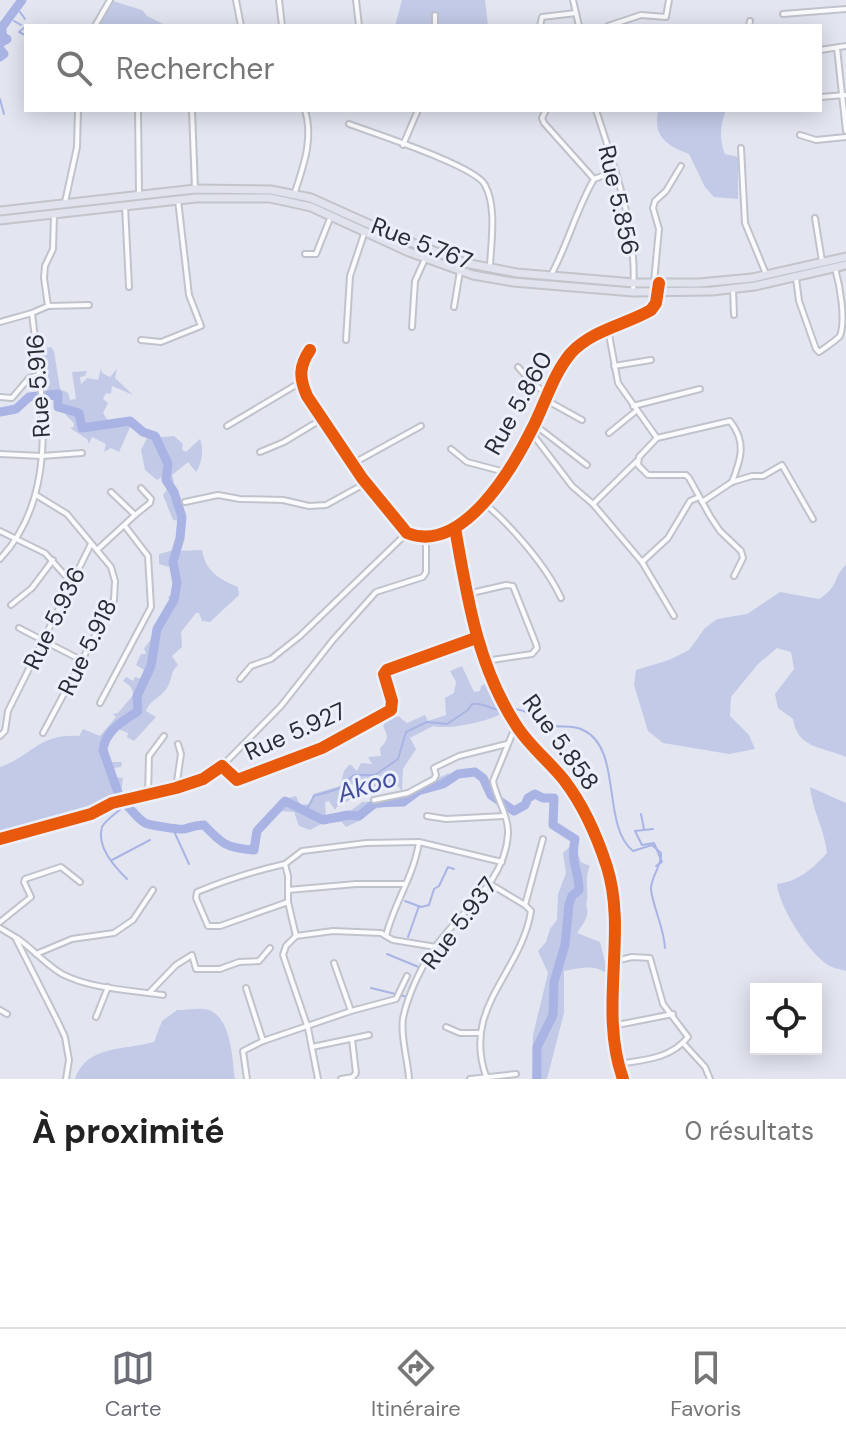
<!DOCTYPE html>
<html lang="fr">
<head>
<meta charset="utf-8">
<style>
  body { margin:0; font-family:"DM Sans",sans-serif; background:#f6f6f6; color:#222 }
  .controls { position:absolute; right:24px; bottom:24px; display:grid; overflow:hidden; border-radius:0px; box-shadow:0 4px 20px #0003 }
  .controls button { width:72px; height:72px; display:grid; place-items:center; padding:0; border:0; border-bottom:2px solid #e0e0e0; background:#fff; color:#222; font:40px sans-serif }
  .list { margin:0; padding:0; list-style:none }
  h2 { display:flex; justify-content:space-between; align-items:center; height:104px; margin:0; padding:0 32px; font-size:34px }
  h2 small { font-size:26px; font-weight:400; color:#767676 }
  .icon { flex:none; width:44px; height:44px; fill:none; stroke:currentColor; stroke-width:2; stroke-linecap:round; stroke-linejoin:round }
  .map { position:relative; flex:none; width:846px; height:1079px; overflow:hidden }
  .search { position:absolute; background:#fff; box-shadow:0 4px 20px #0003; left:24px; right:24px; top:24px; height:88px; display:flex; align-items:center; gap:20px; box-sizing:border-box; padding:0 28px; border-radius:0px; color:#767676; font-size:30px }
  .sheet { height:248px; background:#fff }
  nav { display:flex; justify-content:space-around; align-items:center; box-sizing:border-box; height:112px; border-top:2px solid #e0e0e0; background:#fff; font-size:22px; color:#767676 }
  nav a { display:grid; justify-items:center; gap:4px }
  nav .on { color:#6b6e77 }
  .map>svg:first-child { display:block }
  .green { fill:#c2cae7 }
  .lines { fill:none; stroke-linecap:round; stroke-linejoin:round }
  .stream { stroke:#a9b4e5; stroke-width:2 }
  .river { stroke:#a9b4e5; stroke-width:9 }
  .street-casing { stroke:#c1c3cc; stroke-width:8 }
  .secondary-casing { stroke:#c1c3cc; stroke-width:10 }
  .highway-casing { stroke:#c2c4ca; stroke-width:11 }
  .street { stroke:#fbfbfd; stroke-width:4 }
  .secondary { stroke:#fbfbfd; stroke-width:6 }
  .highway { stroke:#e0e2ee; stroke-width:7 }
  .cycleway-casing { stroke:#ecf0fc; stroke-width:17 }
  .cycleway { stroke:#e8590c; stroke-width:12 }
  .labels { text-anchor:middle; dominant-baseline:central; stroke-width:6; stroke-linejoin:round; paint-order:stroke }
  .street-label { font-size:24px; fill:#2b2d35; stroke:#ecf0fc }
  .water-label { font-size:26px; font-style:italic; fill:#434f9d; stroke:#ecf0fc }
</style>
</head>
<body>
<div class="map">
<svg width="846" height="1079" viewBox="0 0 846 1079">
  <rect width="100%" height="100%" fill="#e3e6f1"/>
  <!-- green -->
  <g class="green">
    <path d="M402 0H485L488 26H395Z"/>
    <path d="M113 1 142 10 147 16 167 26H99Z"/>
    <path d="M658 110H726C720 126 719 138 725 154L738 157V199L714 197 705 187 689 154C666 145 653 137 658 110Z"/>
    <path d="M51 347 54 351 60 389 68 393 70 400 76 399 72 372 87 371 85 376 80 377 81 384 87 378 98 380 101 368 102 373 110 377 117 369 115 378 133 395 112 386 111 394 106 393 103 399 108 403 103 413 109 422 85 426 81 413 61 406V393L47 392 48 373 37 349Z"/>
    <path d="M69 412 78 415 82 429 98 425H131L119 452 111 448 104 452 106 444 92 437 89 444 87 439 70 428 74 427V423L65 414Z"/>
    <path d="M174 436 183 444 182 450 186 452 200 439C204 449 202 464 196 472L188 462 172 475 174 482 171 486 182 509 181 544 178 545 177 551 202 550C206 572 219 579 238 587L239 595 210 622 202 621 199 613H196L181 632 182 647 172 656 178 665C170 673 173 675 169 684 164 697 150 699 146 711L156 717 134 741 127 737 128 733 118 729 111 740H107L106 751 110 762H122L121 767 114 768 115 777 123 778 121 793 92 807 0 836V767C32 756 39 733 79 736L83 729 100 736 116 717 113 714 118 713 134 694 130 686 123 681 126 677 133 681 135 677 141 679 144 670 136 665 141 654H146L144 648C150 644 166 610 170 601L168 597 174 593 172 588 176 583 173 568 159 564V554L174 550 179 534V521L173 520 163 495 169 487 162 477 157 480 145 470 141 450 147 438Z"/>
    <path d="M846 565V757C821 746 798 749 793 719L778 708 775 694 794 669 791 652 777 648 758 664 731 697 730 716 749 735 755 749 729 754 663 743 648 731 634 685 636 670 669 660 689 650 705 628 717 619 747 614 780 592 819 599C841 585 832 577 846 565Z"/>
    <path d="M462 666 474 692 480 691 481 686 487 683 502 713C489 722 447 730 433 726L410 738 416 749 403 769 402 791 394 781 389 786 371 789 364 784 360 790 352 784 349 787 355 797 346 802H340L335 810 329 801 325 802 326 817 344 816 362 802 400 800 413 790 449 773V776L433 788 403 803 374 809 361 820 346 827 342 822 323 823 310 830 299 826 294 812 280 811 279 800 296 796 300 805 311 804 313 794 340 786 344 771 350 764 357 771 361 763 372 764 368 757 381 756 380 748C389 739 388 736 383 726L387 719 398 716 407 723 425 715 428 721 446 715 445 698 454 693 456 682 450 671Z"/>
    <path d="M810 787 846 803V971C840 969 832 968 828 965 808 952 779 907 777 884 799 881 812 869 827 853 824 827 813 813 810 787Z"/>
    <path d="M574 843 581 862 590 866C583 882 590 888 586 905 591 916 582 925 577 933L600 942 607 970 604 972C593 964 578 969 564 971V1013L547 1079H532L533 1035 548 973 538 951 546 942 550 929 557 920 558 894 566 873 563 853Z"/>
    <path d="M177 1010C186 1010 201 1007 209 1010 232 1019 232 1059 235 1079H75C86 1045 125 1050 154 1042L162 1021Z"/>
  </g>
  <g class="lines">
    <!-- stream -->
    <g class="stream">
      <path d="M20 12 25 19"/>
      <path d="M14 21 21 25"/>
      <path d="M25 27 19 32 25 35"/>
      <path d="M0 99 4 114"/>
      <path d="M126 804C121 810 105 820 102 827 96 847 115 867 127 879"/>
      <path d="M306 811 314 796 338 789 354 775H375L398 759 406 732 427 722 447 724 468 710 472 704C482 702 486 707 495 709 503 711 512 708 520 710 530 712 537 720 547 724 558 729 572 724 583 730 623 748 601 826 633 851L652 845 661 853C662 866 650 878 651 890 654 910 664 928 665 948"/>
      <path d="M641 814 644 829"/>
      <path d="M173 829 189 864"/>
      <path d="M653 829 635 831 642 845 654 843 662 862 656 866"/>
      <path d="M112 860 150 840"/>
      <path d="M405 901 421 907 429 905 434 889 439 886 448 867 454 869"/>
      <path d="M408 937 419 906"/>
      <path d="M387 954 421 968"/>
      <path d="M371 988 408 997"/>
    </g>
    <!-- river -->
    <g class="river">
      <path d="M0 43 7 39 2 36V27L22 0"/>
      <path d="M0 49 4 54 0 57"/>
      <path d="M0 412 16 409 29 397 58 394V407L79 413 82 428 130 421 143 432 155 436 168 464 166 480 174 492 182 517 180 538 173 562 177 583 174 600 157 629 151 666 137 696 138 711C124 721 105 730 103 750L121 801C131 807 135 817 145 823 148 825 181 830 184 829 192 827 195 825 204 825 222 844 226 848 254 850L257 831 285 801 323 820 348 815 359 816 375 803 403 802 418 791 443 784 458 774 475 772 483 778 491 795 514 811 525 805 528 798 535 794 543 798H554L553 825 575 839C570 865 579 869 579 890L572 896 569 904 565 945 554 982 553 1015 537 1047V1079"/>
    </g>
    <!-- street casing -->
    <g class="street-casing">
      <g id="street">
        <path d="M236 0 241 26"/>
        <path d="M279 0 282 26"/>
        <path d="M356 0 359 26"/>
        <path d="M573 0 579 26"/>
        <path d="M783 14 846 9"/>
        <path d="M95 26 110 0"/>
        <path d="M435 26V15"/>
        <path d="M540 26 542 17 576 13"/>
        <path d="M608 26 641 15 666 17 669 0"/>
        <path d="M749 26 750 21"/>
        <path d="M837 48 846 131"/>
        <path d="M820 50 846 46"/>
        <path d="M820 97 846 95"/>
        <path d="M138 110 139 194"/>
        <path d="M192 110 195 189"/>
        <path d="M546 110 542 118 544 123 594 179C576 210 568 244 551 275"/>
        <path d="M596 110C615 169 638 230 633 292"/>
        <path d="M349 124C373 133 476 166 485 185 497 207 491 242 490 266"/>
        <path d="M800 135 816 140 846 137"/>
        <path d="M403 145 418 110"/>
        <path d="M741 148 745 223 766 274"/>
        <path d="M594 179 616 171"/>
        <path d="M294 195C303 167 314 139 305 110"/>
        <path d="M65 202 77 147 78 110"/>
        <path d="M125 206 129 287"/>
        <path d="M815 218 822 261"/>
        <path d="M305 254H316L331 216"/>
        <path d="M796 278 799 301 816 349 819 352C826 347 834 342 840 336 846 319 840 286 835 268"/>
        <path d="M654 282 659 229 653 208 655 201 666 191 681 166"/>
        <path d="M733 289 734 315"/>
        <path d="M48 306 89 305"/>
        <path d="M454 307 460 271"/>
        <path d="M0 322 32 313"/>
        <path d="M412 327 415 281 425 259"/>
        <path d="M608 329 618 383 657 438 639 457 638 465 648 475H686L689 478 710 516 720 531 741 551 743 558 734 576"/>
        <path d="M141 340 161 342 201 326 189 295 178 200"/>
        <path d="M346 340 350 276 365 231"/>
        <path d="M310 350C304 359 299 367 301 378 303 397 390 522 406 533 421 542 440 533 455 528"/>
        <path d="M614 366 651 360"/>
        <path d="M518 367 533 384 548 394"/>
        <path d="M0 397 12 398 29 378 39 375"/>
        <path d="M546 400 582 420"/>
        <path d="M633 406 700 389"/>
        <path d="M535 425 587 465"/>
        <path d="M227 426 301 382"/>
        <path d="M531 432 572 486 593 504 642 562 674 616"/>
        <path d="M609 433 636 411"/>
        <path d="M657 438 730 421C747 442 741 459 732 482"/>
        <path d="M451 449 467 462 505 472"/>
        <path d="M260 452 284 442 322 419"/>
        <path d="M0 454 42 456 82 453"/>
        <path d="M352 464 421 426"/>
        <path d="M36 495 67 514 111 567 115 581 114 600 43 733"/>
        <path d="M185 502 218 495 240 499 283 500 309 506 326 505 366 483"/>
        <path d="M702 502 732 482 752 476H763L782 465 813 519"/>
        <path d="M484 503C511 525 547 567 561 598"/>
        <path d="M593 504 637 461"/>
        <path d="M135 515 150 503 151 499 141 488"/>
        <path d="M0 531 45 553 71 582"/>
        <path d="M97 550 135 515 111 492"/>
        <path d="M0 559C62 493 41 394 32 313L48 306 44 278 45 266 53 249 54 214"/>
        <path d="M642 562 668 538 690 501 699 497"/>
        <path d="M467 594 506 585 513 586 536 644 537 648 532 654 485 661"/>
        <path d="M11 605 32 588 53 560"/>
        <path d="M19 628 83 661"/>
        <path d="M240 679 251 666 271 659 300 636 407 533"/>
        <path d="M100 703 151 607 148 556 125 526"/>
        <path d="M0 736 5 731 8 711 91 544"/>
        <path d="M222 766 281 706 333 640 376 592 423 577 426 572V536"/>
        <path d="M176 788 181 754 178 744"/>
        <path d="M148 794 149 756 164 736"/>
        <path d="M374 800 408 793 434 779 436 775 434 768 459 756 507 744"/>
        <path d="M427 816 446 819 504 816"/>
        <path d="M0 839 91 814 112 803 176 788 203 779 222 766 237 780 322 748 391 710 392 701 384 674 387 670 476 638"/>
        <path d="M285 864 302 851 366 843 419 842"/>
        <path d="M288 890 356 884H405"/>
        <path d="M288 902V876L285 864C254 871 226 880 197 892L196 898 208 926H220L288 902 296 936 333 931 381 933 386 936"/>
        <path d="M525 905 543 839"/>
        <path d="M0 922 31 897 24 882 25 879 61 867 80 882"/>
        <path d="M0 928 15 937 58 1022 65 1037 69 1060 66 1079"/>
        <path d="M296 936 286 946 283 955 308 1028 318 1079"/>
        <path d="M17 938C33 949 45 964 62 974 91 989 130 990 163 995"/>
        <path d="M436 947 393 940 386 936C394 903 414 876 419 842L502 862"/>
        <path d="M36 954 72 939 114 933 133 920 153 890"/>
        <path d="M615 961 632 957 650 958 663 1004 688 1037C671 1059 643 1060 618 1064"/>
        <path d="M334 963 351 1011"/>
        <path d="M246 988 263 1041"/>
        <path d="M149 993 176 965 192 955 196 969H220L239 962 259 961 270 948"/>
        <path d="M0 1010 7 1014"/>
        <path d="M96 1017 108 987"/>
        <path d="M612 1026 673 1014"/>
        <path d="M446 1027 460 1033H478"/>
        <path d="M683 1043 705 1067 710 1079"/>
        <path d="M312 1047 369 1035"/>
        <path d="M247 1079 243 1051 263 1041 351 1011 396 999 407 976"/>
        <path d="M341 1079 353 1077 356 1073 352 1039"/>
        <path d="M409 1079C408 1060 400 1036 403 1018 408 995 420 969 433 950 459 912 505 884 508 834 509 816 496 798 493 781L516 725"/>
        <path d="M470 1079 516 1074"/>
        <path d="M487 1079C460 1008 521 974 531 911L525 905 490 884"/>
      </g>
    </g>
    <!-- secondary casing -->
    <g class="secondary-casing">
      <path id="secondary" d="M623 1079C598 1009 628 934 607 867 597 836 584 806 564 780 549 761 529 746 516 725 477 665 467 596 455 528L480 509 526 441 570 354 585 340 651 310 656 303 659 283"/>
    </g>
    <!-- highway casing -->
    <g class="highway-casing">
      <g id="highway">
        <path d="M0 211 195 189 271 190 311 198 400 238 465 263 517 273 634 283H699L752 278 846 257"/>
        <path d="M0 220 196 198H270L311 207 409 252 473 275 513 282 633 292 712 291 755 286 846 265"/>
      </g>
    </g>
    <!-- street -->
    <use href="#street" class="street"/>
    <!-- secondary -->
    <use href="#secondary" class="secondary"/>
    <!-- highway -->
    <use href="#highway" class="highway"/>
    <!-- cycleway casing -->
    <g class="cycleway-casing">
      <g id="cycleway">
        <path d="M310 350C299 366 299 378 307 396L362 478 407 533C462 555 512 469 532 429 545 404 553 374 571 353 592 330 625 325 651 310L656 303 659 283"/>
        <path d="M455 528C467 596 477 665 516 725 529 746 549 761 564 780 584 806 597 836 607 867 628 934 598 1009 623 1079"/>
        <path d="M0 839 91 814 112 803 176 788 203 779 222 766 237 780 322 748 391 710 392 701 384 674 387 670 476 638"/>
      </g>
    </g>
    <!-- cycleway -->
    <use href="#cycleway" class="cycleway"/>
  </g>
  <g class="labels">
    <!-- street labels -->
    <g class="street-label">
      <text transform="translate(619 200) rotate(77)">Rue 5.856</text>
      <text transform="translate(422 243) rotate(21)">Rue 5.767</text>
      <text transform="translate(38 386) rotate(-94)">Rue 5.916</text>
      <text transform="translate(518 403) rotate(-61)">Rue 5.860</text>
      <text transform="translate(54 618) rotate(-64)">Rue 5.936</text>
      <text transform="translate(87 647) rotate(-64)">Rue 5.918</text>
      <text transform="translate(295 731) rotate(-24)">Rue 5.927</text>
      <text transform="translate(561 742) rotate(54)">Rue 5.858</text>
      <text transform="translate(459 923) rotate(-53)">Rue 5.937</text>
    </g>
    <!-- water labels -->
    <g class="water-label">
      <text transform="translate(367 785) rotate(-17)">Akoo</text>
    </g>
  </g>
</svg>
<div class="controls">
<button><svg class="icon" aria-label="locate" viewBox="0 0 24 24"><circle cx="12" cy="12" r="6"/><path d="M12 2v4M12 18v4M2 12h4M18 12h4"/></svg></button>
</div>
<div class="search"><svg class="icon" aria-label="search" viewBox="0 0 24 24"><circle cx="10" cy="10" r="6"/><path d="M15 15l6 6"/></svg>Rechercher</div>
</div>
<section class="sheet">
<h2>À proximité<small>0 résultats</small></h2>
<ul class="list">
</ul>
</section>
<nav>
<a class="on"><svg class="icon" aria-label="map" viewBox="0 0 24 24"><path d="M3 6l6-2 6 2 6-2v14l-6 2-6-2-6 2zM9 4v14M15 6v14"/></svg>Carte</a>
<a><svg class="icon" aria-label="directions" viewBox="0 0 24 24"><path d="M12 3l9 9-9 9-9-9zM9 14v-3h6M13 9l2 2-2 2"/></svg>Itinéraire</a>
<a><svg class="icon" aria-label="saved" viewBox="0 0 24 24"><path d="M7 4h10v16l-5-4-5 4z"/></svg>Favoris</a>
</nav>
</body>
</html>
